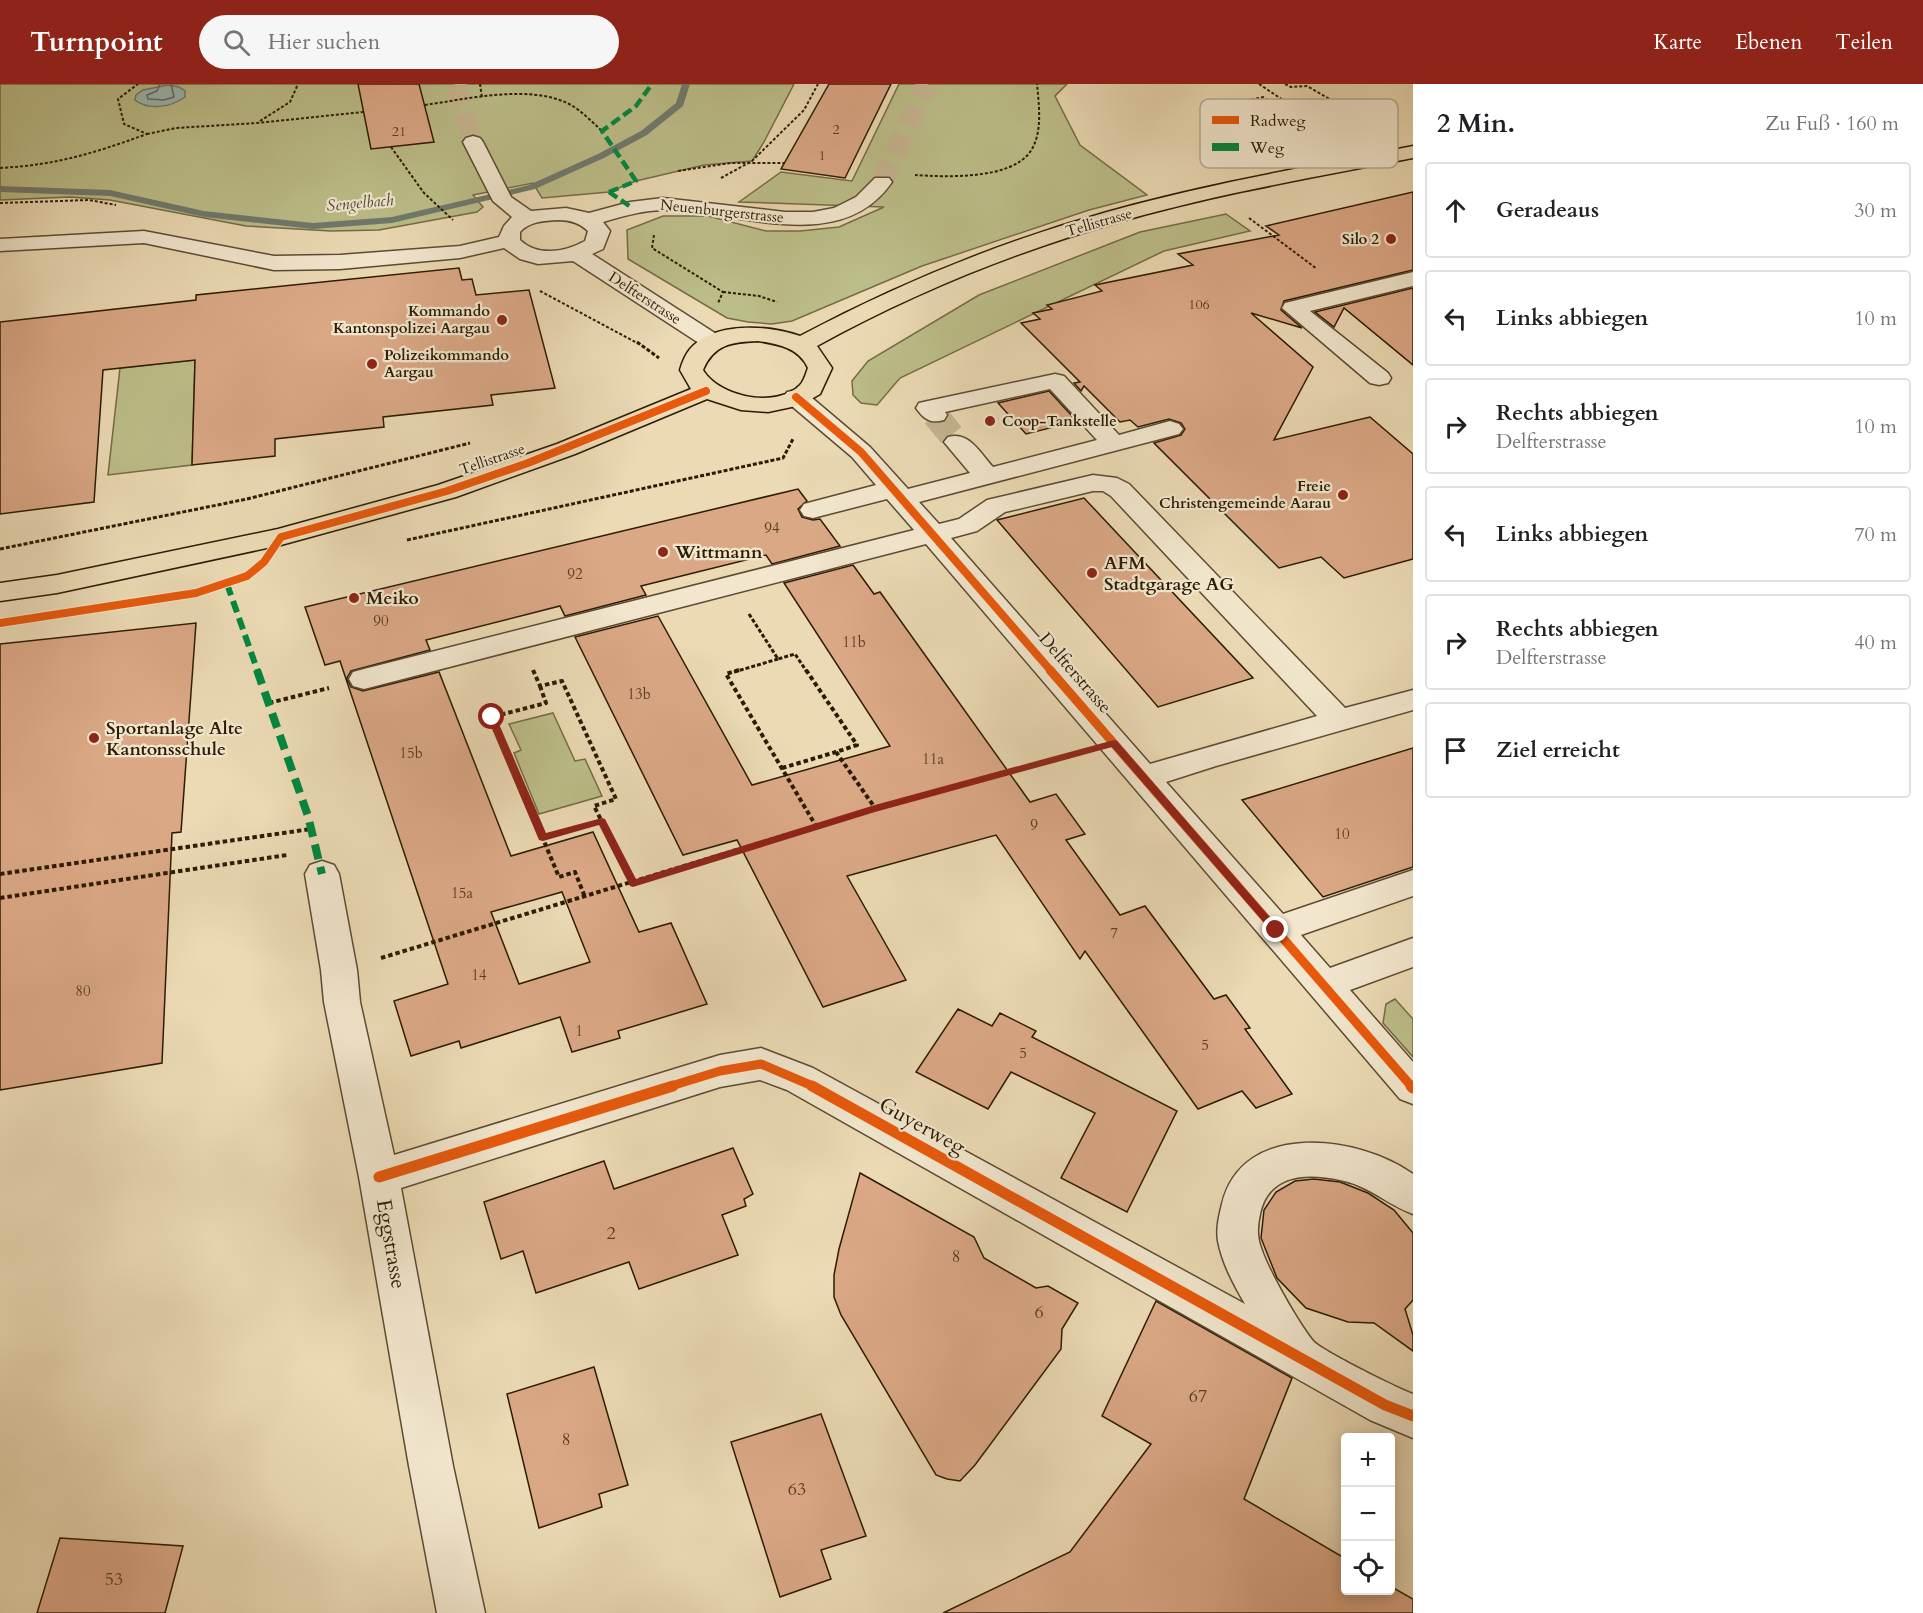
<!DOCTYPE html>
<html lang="de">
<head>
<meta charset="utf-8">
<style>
  body { margin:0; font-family:Cardo,serif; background:#f6f6f6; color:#202124 }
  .controls { position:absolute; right:18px; bottom:18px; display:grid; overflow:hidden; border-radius:6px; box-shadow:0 3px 15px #0003 }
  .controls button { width:54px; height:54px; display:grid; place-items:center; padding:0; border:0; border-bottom:2px solid #e0e0e0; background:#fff; color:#202124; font:30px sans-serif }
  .stop { position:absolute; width:18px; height:18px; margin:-14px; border:4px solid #8f2418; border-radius:50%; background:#fff }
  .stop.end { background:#8f2418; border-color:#fff; box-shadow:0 2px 6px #0008 }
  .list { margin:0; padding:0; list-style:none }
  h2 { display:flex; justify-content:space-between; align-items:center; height:78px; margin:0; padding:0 24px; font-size:26px }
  h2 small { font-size:20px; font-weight:400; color:#757577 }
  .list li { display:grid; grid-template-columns:39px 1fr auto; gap:18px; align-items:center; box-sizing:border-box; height:96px; margin:0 12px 12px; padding:0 12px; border:2px solid #e0e0e0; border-radius:6px }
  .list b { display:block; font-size:22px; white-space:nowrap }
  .list p { margin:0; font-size:20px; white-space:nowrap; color:#757577 }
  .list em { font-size:20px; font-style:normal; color:#757577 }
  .icon { flex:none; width:33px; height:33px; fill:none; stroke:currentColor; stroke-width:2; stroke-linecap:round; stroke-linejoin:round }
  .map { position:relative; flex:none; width:1413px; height:1529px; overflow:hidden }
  header { display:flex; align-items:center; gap:36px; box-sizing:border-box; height:84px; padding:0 30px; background:#8f2418; color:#fff }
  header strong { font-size:28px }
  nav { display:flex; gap:33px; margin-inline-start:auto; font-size:21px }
  .search { width:420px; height:54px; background:#f6f6f6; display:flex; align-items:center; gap:15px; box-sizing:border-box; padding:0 21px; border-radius:33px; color:#757577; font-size:22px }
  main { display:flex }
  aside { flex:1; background:#fff }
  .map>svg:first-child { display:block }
  .green { fill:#bcbe89; stroke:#746c46; stroke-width:1.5 }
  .water { fill:#9bb9b5; stroke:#6f7a6e; stroke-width:1.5 }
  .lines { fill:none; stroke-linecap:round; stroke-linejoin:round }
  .shore { stroke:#646a5c; stroke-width:1.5 }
  .stream { fill:#6f7a6e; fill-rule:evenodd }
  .building { fill:#dba886; stroke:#2c1b04; stroke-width:1.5; fill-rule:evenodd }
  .minor-tunnel-far1 { stroke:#c5b491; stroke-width:21; stroke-dasharray:21 10; stroke-linecap:butt }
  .minor-tunnel { stroke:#c5b491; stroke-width:26; stroke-dasharray:26 14; stroke-linecap:butt }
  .minor-casing { stroke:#5c4b30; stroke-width:3 }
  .major-casing { stroke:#2c1b04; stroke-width:3 }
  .path-far2 { stroke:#2c1b04; stroke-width:2; stroke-dasharray:3 2; stroke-linecap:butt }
  .path-far1 { stroke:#2c1b04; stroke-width:3; stroke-dasharray:4 2; stroke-linecap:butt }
  .path { stroke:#2c1b04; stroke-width:4; stroke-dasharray:4.5 3; stroke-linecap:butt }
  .minor { fill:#f2e7ce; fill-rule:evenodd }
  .major { fill:#ebdab4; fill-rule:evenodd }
  .quiet-far2 { stroke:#00873e; stroke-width:4.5; stroke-dasharray:10 4.5; stroke-linecap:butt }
  .quiet-far1 { stroke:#00873e; stroke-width:6; stroke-dasharray:12 6; stroke-linecap:butt }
  .quiet { stroke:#00873e; stroke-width:8; stroke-dasharray:15 8; stroke-linecap:butt }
  .cycleway-far2-casing { stroke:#f2e7ce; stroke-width:10 }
  .cycleway-far1-casing { stroke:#f2e7ce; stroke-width:13 }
  .cycleway-casing { stroke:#f2e7ce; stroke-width:15 }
  .cycleway-far2 { stroke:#e8590c; stroke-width:8 }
  .cycleway-far1 { stroke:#e8590c; stroke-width:9 }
  .cycleway { stroke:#e8590c; stroke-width:11 }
  .route { fill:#8f2418 }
  .poi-dot { fill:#8f2418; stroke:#f2e7ce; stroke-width:2 }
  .labels { text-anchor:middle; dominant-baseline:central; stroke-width:4.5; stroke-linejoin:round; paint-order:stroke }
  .far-number-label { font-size:14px; fill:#583e24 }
  .far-street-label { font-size:15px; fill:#2c1b04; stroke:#f2e7ce }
  .far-poi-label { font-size:15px; font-weight:bold; fill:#2c1b04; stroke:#f2e7ce; text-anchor:end }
  .number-label { font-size:15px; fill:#583e24 }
  .far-water-label { font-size:16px; font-style:italic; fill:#4d4a39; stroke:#f2e7ce }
  .poi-label { font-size:18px; font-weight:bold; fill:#2c1b04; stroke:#f2e7ce; text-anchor:start }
  .street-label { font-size:18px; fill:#2c1b04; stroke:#f2e7ce }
  .near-number-label { font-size:18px; fill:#583e24 }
  .near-street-label { font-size:21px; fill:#2c1b04; stroke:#f2e7ce }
  .key { fill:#f2e7ce; stroke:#b7aa91; stroke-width:1.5 }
  .key-label { font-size:16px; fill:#2c1b04 }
</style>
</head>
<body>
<header>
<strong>Turnpoint</strong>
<div class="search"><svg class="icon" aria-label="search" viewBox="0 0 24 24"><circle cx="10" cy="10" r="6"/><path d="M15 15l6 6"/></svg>Hier suchen</div>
<nav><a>Karte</a><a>Ebenen</a><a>Teilen</a></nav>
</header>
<main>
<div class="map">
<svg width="1413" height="1529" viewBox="0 0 1413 1529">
  <rect width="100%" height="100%" fill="#ebdab4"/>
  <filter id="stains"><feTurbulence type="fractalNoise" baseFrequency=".00333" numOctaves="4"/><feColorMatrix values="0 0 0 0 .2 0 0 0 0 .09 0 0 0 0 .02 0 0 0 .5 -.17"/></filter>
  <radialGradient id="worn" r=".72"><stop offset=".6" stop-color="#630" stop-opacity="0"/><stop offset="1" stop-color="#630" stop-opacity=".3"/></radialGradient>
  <!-- green -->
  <g class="green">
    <path d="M0 0H794L764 58 752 77 704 81 636 97 609 108 542 114 533 99 473 111 483 123 477 128 379 146 331 147 246 142 110 116 70 113 0 116Z"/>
    <path d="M899 0H1067L1055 12 1080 61 1147 111 1089 126 922 182 792 237 772 240 748 238 727 234 628 175 627 146 663 132H708L766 147H800L839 143 884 123 739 118 781 88 852 97Z"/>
    <path d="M1226 130 1250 147 1164 167 900 294 877 321 861 319 853 311 852 297 868 277 979 211 1140 148Z"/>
    <path d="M195 276 192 381 108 391 120 284Z"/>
    <path d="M553 629 575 677 585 675 602 712 539 730 514 669 521 666 509 640Z"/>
    <path d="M1395 915 1413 935V973L1383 939 1386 920Z"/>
  </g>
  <!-- water -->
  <path class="water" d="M168 1 179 3 185 7V13C171 23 149 27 135 16L136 11 143 6Z"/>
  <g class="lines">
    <!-- shore -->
    <path class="shore" d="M160 0 157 7 147 11 148 15 164 16 174 13 171 0"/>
    <!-- stream -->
    <path class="stream" d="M682 0H690L683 22 647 51 604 74 535 105 392 139 313 145 204 133 110 112 0 108V102L110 106 204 127 313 139 392 133 529 101 598 70 641 47 676 19Z"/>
  </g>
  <!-- building -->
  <g class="building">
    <path d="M358 0H419L434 58 371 65Z"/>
    <path d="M829 0H891L845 94 781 85Z"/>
    <path d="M1413 108V186L1284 217 1281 226 1302 244 1251 229 1313 283 1274 356 1370 333 1413 370V475L1344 494 1321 473 1279 484 1154 359 1181 351 1185 345 1181 339 1169 335 1138 343 1130 336 1120 338 1084 302 1081 307 1074 299 1080 298 1021 239 1040 235 1033 229 1052 225 1047 221 1102 207 1095 201 1193 181 1178 170 1279 151 1266 142Z"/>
    <path d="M459 184 462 196 472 195 476 211 529 206 555 304 491 311 493 321 383 333 384 343 275 355V372L192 381 195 276 103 286 94 418 0 430V238L196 216V211Z"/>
    <path d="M1413 204V281L1344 224 1334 243 1315 228Z"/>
    <path d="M1049 307 1072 332 1070 339 1026 350 998 319Z"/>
    <path d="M798 405 807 417 798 425 802 433 813 436 820 435 840 462 772 480 766 471 641 502 646 511 565 532 560 522 426 556 430 566 351 587 347 594 351 603 363 607 439 588 511 772 593 748 639 848 671 839 707 920 618 947 620 954 572 968 560 933 461 964 459 957 411 972 394 917 448 900 340 577 325 581 305 523ZM562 808 590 878 519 900 491 828Z"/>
    <path d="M1084 414 1253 594 1158 623 997 436Z"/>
    <path d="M853 481 874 510 880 508 1030 718 1056 710 1085 750 1066 756 1120 831 1145 822 1214 915 1226 911 1250 944 1245 945 1292 1010 1256 1024 1242 1007 1198 1025 1085 867 1080 875 996 751 847 792 906 896 823 923 737 756 683 771 575 553 658 532 752 701 890 662 784 499Z"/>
    <path d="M196 539 181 748 172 749 162 979 0 1006V560Z"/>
    <path d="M1413 664V783L1323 813 1242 716Z"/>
    <path d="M958 925 992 942 1000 929 1036 947 1032 953 1177 1027 1127 1128 1061 1094 1095 1029 1011 988 988 1025 916 988Z"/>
    <path d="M733 1064 753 1110 744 1115 746 1122 722 1131 738 1171 639 1205 629 1178 536 1209 523 1167 501 1175 484 1118 604 1077 614 1105Z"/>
    <path d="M860 1089 974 1153 984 1174 1036 1204 1048 1202 1078 1219 1062 1245 1061 1265 975 1381 960 1397 947 1395 936 1391 841 1231 834 1213V1191L839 1165Z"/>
    <path d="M1314 1095 1340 1098 1368 1109 1394 1126 1413 1149V1216L1405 1225 1413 1251V1267L1374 1239 1348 1238 1306 1224 1277 1194 1261 1154 1264 1126 1276 1108 1295 1097Z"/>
    <path d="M1156 1217 1292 1294 1244 1415 1346 1475V1506H1390V1502L1413 1515V1529H943L1070 1468 1151 1360 1102 1332Z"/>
    <path d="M594 1283 628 1401 599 1410 602 1423 539 1444 507 1310Z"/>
    <path d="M821 1330 866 1452 821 1466 831 1495 780 1513 731 1358Z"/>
    <path d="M60 1454 183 1462 165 1529H37Z"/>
  </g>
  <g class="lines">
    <!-- minor-tunnel-far1 -->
    <g class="minor-tunnel-far1">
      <path d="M456 0 473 58"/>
      <path d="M882 98 927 0"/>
    </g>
    <!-- minor-tunnel -->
    <path class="minor-tunnel" d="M935 331 957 358"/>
    <!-- minor casing -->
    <g class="minor-casing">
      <g id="minor">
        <path d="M473 52 480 54 483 58 511 113 531 127 566 124 589 129 630 118 663 114 785 128H813L834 124 856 113 875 94H889L892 98C842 171 742 129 671 126 648 125 626 131 603 138L610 147 603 165 592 170 721 253 725 258 721 263 713 265 705 263 573 177 538 180 520 175 504 164 460 174 340 185 274 186 144 159 0 167V155L144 147 274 172 340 171 460 162 499 153 504 142 512 133 493 117 463 58 466 54ZM558 136C570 136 580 139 588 147L585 157C565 168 538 173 520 156V148C530 137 544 137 558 136Z"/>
        <path d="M1413 188V202L1310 227 1388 289 1391 294 1388 299 1379 301 1370 299 1282 224 1285 219Z"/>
        <path d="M1055 290 1064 292 1119 351 1170 337 1179 340 1183 345 1179 350 919 418 939 440 959 435 987 416 1093 391 1117 394 1129 400 1345 624 1413 606V626L1216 682 1166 698 1283 830 1413 786V812L1301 851 1330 884 1413 854V883L1350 906 1413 978V1020L1400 1015 926 460 364 605 353 602 349 595 353 588 364 585 914 446 887 415 813 434 804 432 800 426 804 420 876 401 852 373 787 318 784 313 787 308 796 306 805 308 870 363 908 405 970 389 944 358 948 353C969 347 980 369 993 383L1097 356 1050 305 945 328 947 331 944 336C930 340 924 335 916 324L919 319 928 317ZM1093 407H1103L1111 412 1317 632 1150 680 951 454 977 447 1005 428Z"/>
        <path d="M322 777 334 781 339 790 357 886 360 918 394 1071 720 971 761 964 813 984 1245 1220C1234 1201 1222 1179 1218 1157 1216 1144 1219 1132 1222 1120 1242 1036 1358 1051 1413 1090V1130C1386 1120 1370 1102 1340 1096 1305 1088 1268 1091 1260 1130 1258 1139 1257 1149 1259 1157 1264 1180 1298 1238 1313 1257 1322 1267 1397 1304 1413 1310V1354L1370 1336 787 1006 760 996 720 1003 401 1104 453 1382 485 1529H437L409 1382 359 1093 324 918 321 886 305 790 310 781Z"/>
      </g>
    </g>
    <!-- major casing -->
    <g class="major-casing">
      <path id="major" d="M1413 62V74C1315 93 1216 110 1119 138 1014 168 913 209 817 262L832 284 820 310 801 321 768 328 741 326 707 315 575 370 456 413 281 461 57 509 0 517V499L57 491 278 445 438 401 557 360 691 305 680 286C682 279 685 271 690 265 714 237 769 241 800 252 898 200 1000 158 1107 128 1207 100 1311 82 1413 62ZM758 257C778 260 799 264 808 284 806 289 804 297 800 301 776 325 719 313 703 286 714 260 732 258 758 257Z"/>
    </g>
    <!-- path-far2 -->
    <g class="path-far2">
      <path d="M480 0 482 14"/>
      <path d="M1259 0 1283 16 1272 19 1263 13 1206 26 1213 29 1215 33 1211 37 1228 47 1285 35 1295 41 1256 49 1274 62"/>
      <path d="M1285 0 1291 3 1307 2 1333 17 1326 21 1339 34 1357 46"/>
      <path d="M425 21C467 15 530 0 569 20 582 27 592 38 602 47"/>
      <path d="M260 37 290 18 298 0"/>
      <path d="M147 50 176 44 257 39 363 28"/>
      <path d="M391 63 424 109 453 136"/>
      <path d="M0 84C57 81 94 69 147 50L124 40 118 15 138 0"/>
      <path d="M678 87 731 79H785"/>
      <path d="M915 91C945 93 1010 96 1030 68 1043 50 1039 21 1037 0"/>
      <path d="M721 94 752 77 804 26 818 0"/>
      <path d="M0 119 89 116 116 121"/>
      <path d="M1249 134 1317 185"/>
      <path d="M654 151 652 164 723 208 718 219"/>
      <path d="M540 207 639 260"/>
      <path d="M723 208 759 212 777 218"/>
    </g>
    <!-- path-far1 -->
    <g class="path-far1">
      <path d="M637 258 659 274"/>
      <path d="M407 456 783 374 793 355"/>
      <path d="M0 465 247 415 470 359"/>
      <path d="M749 530 778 575 795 570 807 588"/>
      <path d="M734 588 778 575"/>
    </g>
    <!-- path -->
    <g class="path">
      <path d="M533 586 540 602 562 597 616 715 594 722 633 799"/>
      <path d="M739 586 726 590 816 742"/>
      <path d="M806 586 857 661 836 668 875 724"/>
      <path d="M540 602 546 619 492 633 559 793 575 788 585 813"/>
      <path d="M269 619 329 604"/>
      <path d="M782 684 836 668"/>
      <path d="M543 754 602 737"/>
      <path d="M0 790 311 745"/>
      <path d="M0 814 287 771"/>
      <path d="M381 874 875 724 1073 670"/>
    </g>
    <!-- minor -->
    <use href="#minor" class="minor"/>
    <!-- major -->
    <use href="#major" class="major"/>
    <!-- quiet-far2 -->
    <g class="quiet-far2">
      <path d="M609 108 636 97 602 47 636 22 652 0"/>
      <path d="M609 108 631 123"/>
    </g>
    <!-- quiet-far1 -->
    <path class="quiet-far1" d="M227 500 258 588"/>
    <!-- quiet -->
    <path class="quiet" d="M257 586 308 732 322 790"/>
    <!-- cycleway-far2 casing -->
    <g class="cycleway-far2-casing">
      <g id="cycleway-far2">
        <path d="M796 313 861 368 1052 588"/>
        <path d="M0 539 196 509 247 492 264 478 281 453 447 407 528 379 706 307"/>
      </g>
    </g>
    <!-- cycleway-far1 casing -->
    <g class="cycleway-far1-casing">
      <g id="cycleway-far1">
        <path d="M1050 586 1412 1003"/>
        <path d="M668 1003 720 987 761 980 815 1003"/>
      </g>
    </g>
    <!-- cycleway casing -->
    <g class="cycleway-casing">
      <g id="cycleway">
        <path d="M812 1002 1385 1321 1413 1332"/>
        <path d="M1411 1002 1413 1004"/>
        <path d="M379 1093 673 1002"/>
      </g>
    </g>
    <!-- cycleway-far2 -->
    <use href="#cycleway-far2" class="cycleway-far2"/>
    <!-- cycleway-far1 -->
    <use href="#cycleway-far1" class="cycleway-far1"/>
    <!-- cycleway -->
    <use href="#cycleway" class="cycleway"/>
  </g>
  <!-- route -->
  <path class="route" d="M492 630 496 633 546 749 602 734 605 735 636 795 875 721 1114 656 1117 657 1281 846 1276 850 1273 849 1112 663 875 728 633 803 630 802 599 741 543 757 539 756 487 633Z"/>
  <!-- markers -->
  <g class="poi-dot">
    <circle cx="1391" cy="155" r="6"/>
    <circle cx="502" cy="236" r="6"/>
    <circle cx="372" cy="280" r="6"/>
    <circle cx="990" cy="337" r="6"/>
    <circle cx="1343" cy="411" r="6"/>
    <circle cx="663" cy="468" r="6"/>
    <circle cx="1092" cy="489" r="6"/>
    <circle cx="354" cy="514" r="6"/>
    <circle cx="94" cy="654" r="6"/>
  </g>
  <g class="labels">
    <!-- far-number labels -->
    <g class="far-number-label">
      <text x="836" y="45">2</text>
      <text x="399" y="47">21</text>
      <text x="822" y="71">1</text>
      <text x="1199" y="220">106</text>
    </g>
    <!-- far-street labels -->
    <g class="far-street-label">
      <text transform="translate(722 127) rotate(6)">Neuenburgerstrasse</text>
      <text transform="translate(1099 138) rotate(-16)">Tellistrasse</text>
      <text transform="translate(645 214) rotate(33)">Delfterstrasse</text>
      <text transform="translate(492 375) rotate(-19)">Tellistrasse</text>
    </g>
    <!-- far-poi labels -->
    <g class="far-poi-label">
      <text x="1379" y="155">Silo 2</text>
      <text x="490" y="227">Kommando<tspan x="490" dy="17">Kantonspolizei Aargau</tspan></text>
      <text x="384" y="271" text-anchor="start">Polizeikommando<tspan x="384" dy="17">Aargau</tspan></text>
      <text x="1002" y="337" text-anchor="start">Coop-Tankstelle</text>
      <text x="1331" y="402">Freie<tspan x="1331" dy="17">Christengemeinde Aarau</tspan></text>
    </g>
    <!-- number labels -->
    <g class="number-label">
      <text x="772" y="444">94</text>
      <text x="575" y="490">92</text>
      <text x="381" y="537">90</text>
      <text x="854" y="558">11b</text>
      <text x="639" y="610">13b</text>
      <text x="411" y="669">15b</text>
      <text x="933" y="675">11a</text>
      <text x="1034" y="741">9</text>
      <text x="1342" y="750">10</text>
      <text x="462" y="809">15a</text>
      <text x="1114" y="849">7</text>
      <text x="479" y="891">14</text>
      <text x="83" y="907">80</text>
      <text x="579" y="947">1</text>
      <text x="1205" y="961">5</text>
      <text x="1023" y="969">5</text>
    </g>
    <!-- far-water labels -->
    <g class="far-water-label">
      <text transform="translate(360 119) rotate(-5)">Sengelbach</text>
    </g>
    <!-- poi labels -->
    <g class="poi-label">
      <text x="675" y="468">Wittmann</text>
      <text x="1104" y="479">AFM<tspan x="1104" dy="21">Stadtgarage AG</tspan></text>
      <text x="366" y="514">Meiko</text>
      <text x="106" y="644">Sportanlage Alte<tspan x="106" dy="21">Kantonsschule</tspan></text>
    </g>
    <!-- street labels -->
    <g class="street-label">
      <text transform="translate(1075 589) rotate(49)">Delfterstrasse</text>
    </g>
    <!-- near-number labels -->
    <g class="near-number-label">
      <text x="611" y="1149">2</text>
      <text x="956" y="1172">8</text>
      <text x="1039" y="1228">6</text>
      <text x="1198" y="1312">67</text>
      <text x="566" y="1355">8</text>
      <text x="797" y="1405">63</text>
      <text x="114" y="1495">53</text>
    </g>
    <!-- near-street labels -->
    <g class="near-street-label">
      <text transform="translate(922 1042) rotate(29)">Guyerweg</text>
      <text transform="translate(391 1160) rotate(80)">Eggstrasse</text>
    </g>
  </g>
  <!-- legend -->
  <rect x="1200" y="15" width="198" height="69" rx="9" class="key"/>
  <rect x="1212" y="32" width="27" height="8" fill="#e8590c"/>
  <rect x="1212" y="59" width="27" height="8" fill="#00873e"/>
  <g class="key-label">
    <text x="1250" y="42">Radweg</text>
    <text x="1250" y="69">Weg</text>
  </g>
  <rect width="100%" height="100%" filter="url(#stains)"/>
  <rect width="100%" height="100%" fill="url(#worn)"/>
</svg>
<div class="controls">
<button>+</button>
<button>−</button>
<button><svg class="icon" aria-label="locate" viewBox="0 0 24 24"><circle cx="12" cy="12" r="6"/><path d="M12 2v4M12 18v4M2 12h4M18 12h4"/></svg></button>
</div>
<div class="stop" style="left:492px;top:633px"></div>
<div class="stop end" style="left:1276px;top:846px"></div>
</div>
<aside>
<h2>2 Min.<small>Zu Fuß · 160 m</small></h2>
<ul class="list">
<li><svg class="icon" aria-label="ahead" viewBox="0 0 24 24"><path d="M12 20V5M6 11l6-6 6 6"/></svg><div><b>Geradeaus</b></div><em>30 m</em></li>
<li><svg class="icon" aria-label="left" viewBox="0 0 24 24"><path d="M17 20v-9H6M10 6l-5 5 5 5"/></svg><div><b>Links abbiegen</b></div><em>10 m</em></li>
<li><svg class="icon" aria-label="right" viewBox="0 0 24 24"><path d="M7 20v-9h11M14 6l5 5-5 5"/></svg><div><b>Rechts abbiegen</b><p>Delfterstrasse</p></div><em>10 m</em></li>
<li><svg class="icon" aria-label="left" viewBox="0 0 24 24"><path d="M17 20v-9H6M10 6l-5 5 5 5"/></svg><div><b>Links abbiegen</b></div><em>70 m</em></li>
<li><svg class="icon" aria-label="right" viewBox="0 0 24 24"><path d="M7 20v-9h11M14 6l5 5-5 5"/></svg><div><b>Rechts abbiegen</b><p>Delfterstrasse</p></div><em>40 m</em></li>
<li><svg class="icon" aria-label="arrive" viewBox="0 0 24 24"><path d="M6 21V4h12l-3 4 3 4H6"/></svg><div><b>Ziel erreicht</b></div></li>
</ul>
</aside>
</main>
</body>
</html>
